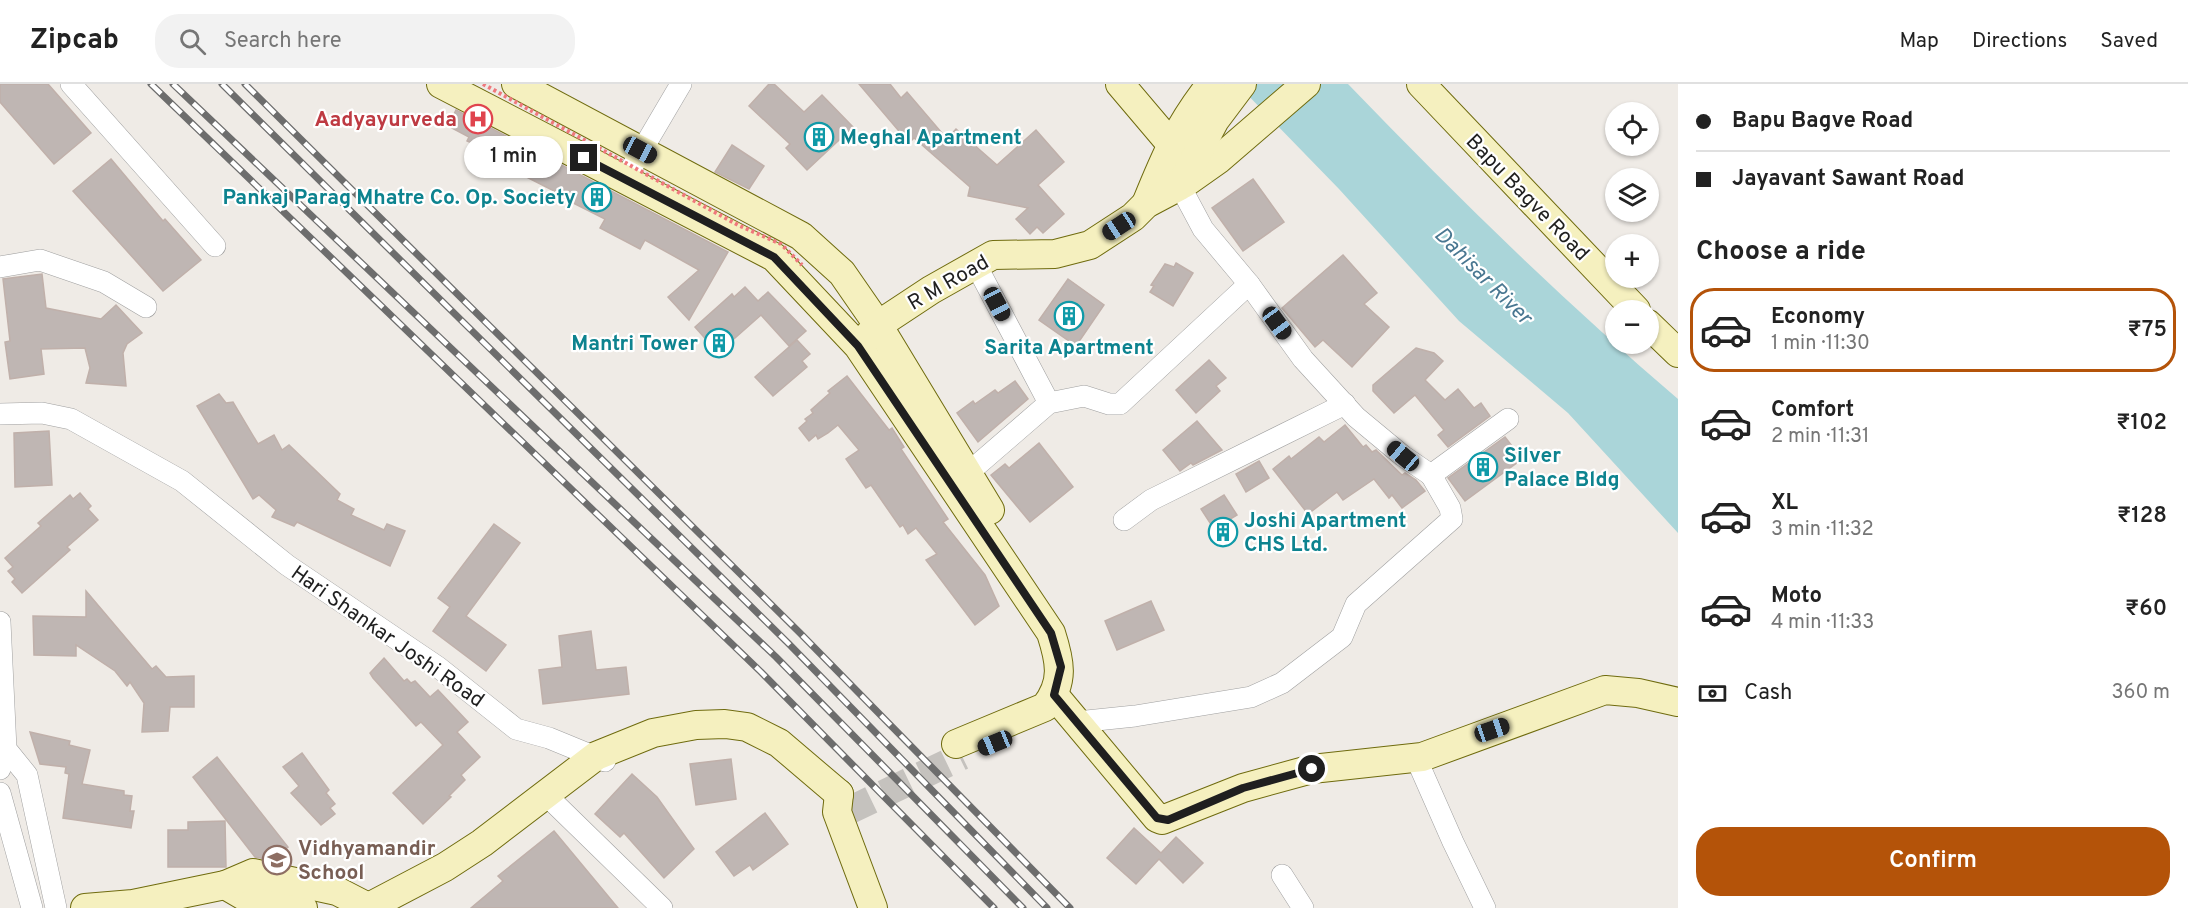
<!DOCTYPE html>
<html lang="en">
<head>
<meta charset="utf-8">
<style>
  body { margin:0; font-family:Overpass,sans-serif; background:#f2f2f2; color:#222; height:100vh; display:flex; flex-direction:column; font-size:22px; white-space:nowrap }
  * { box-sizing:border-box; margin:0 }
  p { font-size:20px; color:#767676 }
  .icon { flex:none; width:33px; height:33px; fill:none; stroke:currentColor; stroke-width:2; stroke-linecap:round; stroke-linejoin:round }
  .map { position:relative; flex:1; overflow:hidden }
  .panel { display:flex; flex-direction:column; background:#fff; width:510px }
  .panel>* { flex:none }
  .guide { display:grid; align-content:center; height:132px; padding:0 18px; background:#fff }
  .buttons { position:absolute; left:1605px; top:18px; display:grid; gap:12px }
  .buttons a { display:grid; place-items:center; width:54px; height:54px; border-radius:50%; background:#fff; box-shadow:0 2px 4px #0004; font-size:30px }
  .end { position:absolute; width:27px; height:27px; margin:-14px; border:8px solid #1f1f1f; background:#fff; box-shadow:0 0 0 3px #fff }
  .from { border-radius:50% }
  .bubble { position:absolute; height:42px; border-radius:21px; background:#fff; box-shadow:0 2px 4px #0004; font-size:20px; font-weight:600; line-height:42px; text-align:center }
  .car { position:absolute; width:18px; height:36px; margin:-18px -9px; border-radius:8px; box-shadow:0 0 4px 2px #0007; background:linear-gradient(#222 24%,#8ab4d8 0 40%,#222 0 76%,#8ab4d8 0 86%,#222 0) }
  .guide b { display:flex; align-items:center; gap:21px; height:57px; font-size:22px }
  .guide b+b { border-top:2px solid #e0e0e0 }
  .guide i { width:15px; height:15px; background:#222 }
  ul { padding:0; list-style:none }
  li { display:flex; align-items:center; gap:18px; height:84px; margin:0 12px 9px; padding:0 6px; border:3px solid transparent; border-radius:24px }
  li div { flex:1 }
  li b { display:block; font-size:22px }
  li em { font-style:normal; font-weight:600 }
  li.on { border-color:#b45309 }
  li>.icon { width:54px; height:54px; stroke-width:1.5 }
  h2 { padding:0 18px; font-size:27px; line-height:72px }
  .pay { display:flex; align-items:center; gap:15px; height:66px; padding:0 18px; font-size:22px }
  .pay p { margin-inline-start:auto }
  .action { display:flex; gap:12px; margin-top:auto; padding:12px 18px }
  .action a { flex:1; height:69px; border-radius:24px; background:#b45309; color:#fff; font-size:24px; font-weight:600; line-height:69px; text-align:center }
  header { display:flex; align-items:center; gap:36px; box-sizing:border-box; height:84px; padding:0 30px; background:#fff; border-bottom:2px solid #e0e0e0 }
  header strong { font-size:28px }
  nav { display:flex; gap:33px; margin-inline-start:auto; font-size:21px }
  .search { width:420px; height:54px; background:#f2f2f2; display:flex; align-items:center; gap:15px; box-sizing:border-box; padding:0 21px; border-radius:24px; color:#767676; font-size:22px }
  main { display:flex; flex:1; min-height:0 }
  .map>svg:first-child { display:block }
  .water { fill:#aad5d9 }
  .building { fill:#bfb6b3; stroke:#c0b0aa; stroke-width:1.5 }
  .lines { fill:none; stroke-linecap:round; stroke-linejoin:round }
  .secondary-tunnel { stroke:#c5c2be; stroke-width:28; stroke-dasharray:28 14; stroke-linecap:butt }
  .street-casing { stroke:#a0a0a0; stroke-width:22 }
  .secondary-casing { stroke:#6f6b0e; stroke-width:30 }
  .street { stroke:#fff; stroke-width:21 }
  .secondary { stroke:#f5f0bf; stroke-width:28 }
  .rail-casing { stroke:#6d6d6d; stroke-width:7 }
  .rail { stroke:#fff; stroke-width:4.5; stroke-dasharray:14; stroke-linecap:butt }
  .path-bridge { stroke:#ef787c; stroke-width:4; stroke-dasharray:3 3; stroke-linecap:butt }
  .route { stroke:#1f1f1f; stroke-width:8 }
  .labels { text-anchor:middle; stroke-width:4.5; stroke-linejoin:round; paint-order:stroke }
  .health-label { font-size:21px; font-weight:bold; fill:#be3a42; stroke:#fff; text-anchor:end }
  .culture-label { font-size:21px; font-weight:bold; fill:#0d838f; stroke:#fff; text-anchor:start }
  .street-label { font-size:21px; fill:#1f1f1f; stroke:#fff }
  .education-label { font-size:21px; font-weight:bold; fill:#785e54; stroke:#fff; text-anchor:start }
  .water-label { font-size:22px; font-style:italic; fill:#497791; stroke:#fff }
</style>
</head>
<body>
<header>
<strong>Zipcab</strong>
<div class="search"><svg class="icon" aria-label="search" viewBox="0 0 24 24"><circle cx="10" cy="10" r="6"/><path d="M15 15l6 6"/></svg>Search here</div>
<nav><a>Map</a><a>Directions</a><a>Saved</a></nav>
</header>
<main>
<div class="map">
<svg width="1678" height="824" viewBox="0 0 1678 824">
  <rect width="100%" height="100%" fill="#efebe6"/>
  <path class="water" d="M1237,0H1348C1454,110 1562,216 1678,315V449L1568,329L1459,237L1339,105Z"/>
  <g class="building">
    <polygon points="0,0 48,0 91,49 54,80 0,18"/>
    <polygon points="769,0 774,0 804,28 822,11 853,43 807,86 786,64 790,60 749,22"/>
    <polygon points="859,0 890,0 901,14 907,8 947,55 956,45 997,81 1036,46 1064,78 1038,101 1064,130 1043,149 1037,143 1030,150 1016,135 1028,124 968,112 970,103 914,54 909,59"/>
    <polygon points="456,26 728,168 689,236 668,213 699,186 645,156 640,165 600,144 605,135 565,115 566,113 481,70 484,65 467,57 469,53 448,42"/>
    <polygon points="732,61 764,82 749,105 715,88"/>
    <polygon points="111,75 163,137 165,135 201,176 163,207 73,107"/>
    <polygon points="1253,95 1284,138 1243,167 1212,124"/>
    <polygon points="1343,171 1377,209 1364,220 1389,243 1352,283 1323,256 1315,263 1282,224"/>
    <polygon points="1176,179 1193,189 1173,222 1150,208 1154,202 1151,201 1165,180 1174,183"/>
    <polygon points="42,190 46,224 101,235 116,221 142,249 127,260 123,269 126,302 86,299 90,284 85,264 41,265 44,290 10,295 5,258 10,257 3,195"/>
    <polygon points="1068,195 1104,221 1076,262 1039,236"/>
    <polygon points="745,203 758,217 768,208 806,247 789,262 761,231 718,269 695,243 732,210 734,213"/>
    <polygon points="797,256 810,270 802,277 807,283 773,312 755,293"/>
    <polygon points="1416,264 1434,269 1443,277 1425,296 1445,316 1458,305 1474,324 1481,319 1490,332 1448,363 1438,351 1444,346 1415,311 1394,329 1373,307 1373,301"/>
    <polygon points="1209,276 1226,294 1216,302 1220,307 1196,329 1176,306"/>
    <polygon points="847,292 889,346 892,344 904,363 901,365 948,435 943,438 985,491 999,522 975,541 926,476 937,470 916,444 908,450 903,441 900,443 871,401 866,404 846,375 859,366 838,341 828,349 818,355 816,351 809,357 799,344 807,337 805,335 813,329 811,326 830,309 828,307"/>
    <polygon points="1015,297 1028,315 978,358 957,329 973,317 975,320 995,306 998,309"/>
    <polygon points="219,310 226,319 233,318 258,360 274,351 282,366 289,361 340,410 337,416 354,425 351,431 384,446 387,440 405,447 390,482 297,438 294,442 272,433 276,426 259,411 253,415 197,322"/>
    <polygon points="1197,337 1222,366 1193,381 1191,379 1180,387 1163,366"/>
    <polygon points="1345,341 1363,363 1366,361 1372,368 1376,366 1402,391 1405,389 1416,396 1425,407 1402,424 1392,411 1389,414 1374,395 1343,416 1337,408 1308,430 1273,385 1289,372 1291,375 1319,353 1324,358"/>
    <polygon points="49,347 52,401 15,403 14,349"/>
    <polygon points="1505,353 1522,375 1465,417 1448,394"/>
    <polygon points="1039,359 1073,403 1030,438 991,391 1005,380 1009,384"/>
    <polygon points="1259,377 1269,394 1246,408 1236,390"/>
    <polygon points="80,409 91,422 88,425 98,436 67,463 70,466 22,509 12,498 15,495 8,487 13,483 5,474 41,442 38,439 70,411 73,415"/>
    <polygon points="1224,411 1237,431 1214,445 1201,425"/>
    <polygon points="494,440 520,459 466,532 506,561 486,587 433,547 450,523 438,514"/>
    <polygon points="86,507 152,585 156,582 166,593 194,592 194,623 170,623 168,647 142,648 144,619 130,598 127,602 115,587 76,561 76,572 34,571 33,532 86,533"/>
    <polygon points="1151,517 1164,546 1117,566 1105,537"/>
    <polygon points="591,547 596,586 626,583 629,610 543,620 539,586 562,583 559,552"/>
    <polygon points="384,574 404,597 407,595 411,599 415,597 430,613 438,606 468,638 457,648 480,673 461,691 465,696 449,712 451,713 423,740 393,709 443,661 421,638 416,642 373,594 370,589"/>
    <polygon points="30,648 70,657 69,661 90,666 82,700 124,707 124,711 132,712 130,727 134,727 131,744 63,734 69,690 65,689 66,683 40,680"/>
    <polygon points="302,669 329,706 326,709 335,720 330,724 335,730 321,741 291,709 299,702 283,683"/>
    <polygon points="217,673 288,763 271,776 255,773 193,693"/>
    <polygon points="731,675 736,715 696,721 690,680"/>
    <polygon points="632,690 657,713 694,765 664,794 624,749 620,753 595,730"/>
    <polygon points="765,729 788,760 753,786 750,781 734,792 716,768"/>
    <polygon points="225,737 226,783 168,783 168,746 188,746 188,738"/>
    <polygon points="1134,744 1161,769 1176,753 1203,779 1183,799 1159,775 1136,800 1107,774"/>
    <polygon points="554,747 618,824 471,824 503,797 498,792"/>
  </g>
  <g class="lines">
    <polyline class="secondary-tunnel" points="846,728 962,672"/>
    <g class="street-casing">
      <g id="street">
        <polyline points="71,0 215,162"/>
        <polyline points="625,95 681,0"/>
        <polyline points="1180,102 1203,145 1249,200 1303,275 1356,333 1403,372 1431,391"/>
        <polyline points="976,181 1049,319"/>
        <polyline points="0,183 40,176 104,198 146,223"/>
        <polyline points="0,330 42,329 71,335 182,397 287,481 438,583 516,645 549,654 605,677"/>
        <polyline points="968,389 1049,319 1084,312 1109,320 1120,320 1249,200"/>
        <polyline points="1124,436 1151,416 1345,320"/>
        <polyline points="0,538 6,665 27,691 56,824"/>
        <polyline points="1077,638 1135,632 1251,613 1282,599 1342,553 1356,520 1452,435 1450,424 1431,391 1508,335"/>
        <polyline points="1416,674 1453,758 1485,824"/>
        <polyline points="0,685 6,665"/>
        <polyline points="0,709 32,824"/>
        <polyline points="545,710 662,824"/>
        <polyline points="1282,791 1303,824"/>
      </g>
    </g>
    <g class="secondary-casing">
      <g id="secondary">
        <path d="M441,0L774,173L858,262L1051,549C1060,577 1065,598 1045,623L956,660"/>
        <polyline points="516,0 801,152 842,189 878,241 990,426"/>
        <polyline points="1120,0 1170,59"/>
        <polyline points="1421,0 1636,226"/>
        <polyline points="1185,99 1219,75 1306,0"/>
        <path d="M1146,120C1165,73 1179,40 1211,0"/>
        <polyline points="1648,240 1678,269"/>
        <polyline points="866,254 878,241 931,206 993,171 1055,170 1090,161 1133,133 1146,120 1180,102 1215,36 1242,0"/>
        <polyline points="1054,611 1157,734 1162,736 1243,704 1312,685 1422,673 1605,606 1638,609 1678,618"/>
        <polyline points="839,710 837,728 873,824"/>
        <polyline points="225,801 244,812 303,824"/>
        <polyline points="85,824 133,820 225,801 253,789 337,807 370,824"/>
        <polyline points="367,824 445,783 482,759 596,672 653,649 696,641 725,640 747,643 779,659 839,710"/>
      </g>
    </g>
    <use href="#street" class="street"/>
    <use href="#secondary" class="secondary"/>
    <g class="rail-casing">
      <g id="rail">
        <polyline points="151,0 761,588 994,824"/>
        <polyline points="173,0 776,573 1023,824"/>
        <polyline points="222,0 789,560 1047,824"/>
        <polyline points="245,0 800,549 1070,824"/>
      </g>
    </g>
    <use href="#rail" class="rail"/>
    <polyline class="path-bridge" points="483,0 738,141 781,160 802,181"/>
  </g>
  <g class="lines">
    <polyline class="route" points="584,74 774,173 858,262 1051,549 1061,583 1054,611 1157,734 1168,736 1243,704 1312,685"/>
  </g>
  <defs>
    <g id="hospital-ring" transform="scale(1.5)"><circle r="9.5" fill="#fff" stroke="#e0444e" stroke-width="1.5"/><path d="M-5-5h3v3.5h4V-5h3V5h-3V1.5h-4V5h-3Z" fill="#e0444e"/></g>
    <g id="building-ring" transform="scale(1.5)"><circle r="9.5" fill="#fff" stroke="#0f9aa8" stroke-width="1.5"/><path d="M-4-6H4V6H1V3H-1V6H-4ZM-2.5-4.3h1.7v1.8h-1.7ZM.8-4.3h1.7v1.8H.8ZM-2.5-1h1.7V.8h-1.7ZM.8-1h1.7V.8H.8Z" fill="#0f9aa8"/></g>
    <g id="school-ring" transform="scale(1.5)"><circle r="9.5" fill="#fff" stroke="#8d6e63" stroke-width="1.5"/><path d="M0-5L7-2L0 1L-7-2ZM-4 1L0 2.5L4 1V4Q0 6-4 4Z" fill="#8d6e63"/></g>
  </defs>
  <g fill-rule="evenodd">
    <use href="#hospital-ring" x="478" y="35"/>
    <use href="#building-ring" x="819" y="53"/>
    <use href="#building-ring" x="597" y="113"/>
    <use href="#building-ring" x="1069" y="232"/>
    <use href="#building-ring" x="719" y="259"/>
    <use href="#building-ring" x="1483" y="383"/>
    <use href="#building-ring" x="1223" y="448"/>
    <use href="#school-ring" x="277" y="776"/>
  </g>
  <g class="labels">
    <g class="health-label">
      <text x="457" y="42">Aadyayurveda</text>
    </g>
    <g class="culture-label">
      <text x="840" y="60">Meghal Apartment</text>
      <text x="576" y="120" text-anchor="end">Pankaj Parag Mhatre Co. Op. Society</text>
      <text x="698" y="266" text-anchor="end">Mantri Tower</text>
      <text x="1069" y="270" text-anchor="middle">Sarita Apartment</text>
      <text x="1504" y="378">Silver<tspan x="1504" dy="24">Palace Bldg</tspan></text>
      <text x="1244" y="443">Joshi Apartment<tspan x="1244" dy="24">CHS Ltd.</tspan></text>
    </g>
    <g class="street-label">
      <text transform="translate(1528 113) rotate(46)" y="7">Bapu Bagve Road</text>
      <text transform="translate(948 198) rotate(-30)" y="7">R M Road</text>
      <text transform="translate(388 552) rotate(35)" y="7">Hari Shankar Joshi Road</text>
    </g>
    <g class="education-label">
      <text x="298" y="771">Vidhyamandir<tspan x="298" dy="24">School</tspan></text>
    </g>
    <g class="water-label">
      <text transform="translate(1484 191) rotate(45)" y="8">Dahisar River</text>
    </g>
  </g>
</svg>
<div class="buttons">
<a><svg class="icon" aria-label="locate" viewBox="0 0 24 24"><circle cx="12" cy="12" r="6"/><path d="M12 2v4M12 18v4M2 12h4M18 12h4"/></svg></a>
<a><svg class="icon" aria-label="layers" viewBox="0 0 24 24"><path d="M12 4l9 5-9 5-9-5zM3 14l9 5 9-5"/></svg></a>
<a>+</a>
<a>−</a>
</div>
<i class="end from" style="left:1312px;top:685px"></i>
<i class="end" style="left:584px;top:74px"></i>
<div class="bubble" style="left:464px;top:52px;width:99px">1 min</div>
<i class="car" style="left:640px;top:66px;rotate:118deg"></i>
<i class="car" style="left:1119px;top:142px;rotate:237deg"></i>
<i class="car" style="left:997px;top:220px;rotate:152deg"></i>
<i class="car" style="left:1277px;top:239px;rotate:144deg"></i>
<i class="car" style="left:1403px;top:372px;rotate:310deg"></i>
<i class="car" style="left:1492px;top:646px;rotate:71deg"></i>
<i class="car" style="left:995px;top:659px;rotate:248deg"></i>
</div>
<section class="panel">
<div class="guide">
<b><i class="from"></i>Bapu Bagve Road</b>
<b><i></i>Jayavant Sawant Road</b>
</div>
<h2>Choose a ride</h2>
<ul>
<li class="on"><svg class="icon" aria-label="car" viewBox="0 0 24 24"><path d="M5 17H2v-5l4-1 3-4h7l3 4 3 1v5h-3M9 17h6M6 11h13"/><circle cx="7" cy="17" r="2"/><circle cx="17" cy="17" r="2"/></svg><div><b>Economy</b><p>1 min · 11:30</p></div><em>₹75</em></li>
<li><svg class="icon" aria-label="car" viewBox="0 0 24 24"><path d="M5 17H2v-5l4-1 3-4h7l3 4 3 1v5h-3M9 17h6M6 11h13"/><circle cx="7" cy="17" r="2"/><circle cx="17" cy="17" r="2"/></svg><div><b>Comfort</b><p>2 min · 11:31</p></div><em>₹102</em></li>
<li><svg class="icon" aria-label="car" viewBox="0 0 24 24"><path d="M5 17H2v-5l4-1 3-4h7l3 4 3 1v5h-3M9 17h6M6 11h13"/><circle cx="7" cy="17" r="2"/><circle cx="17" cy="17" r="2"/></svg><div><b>XL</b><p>3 min · 11:32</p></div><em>₹128</em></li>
<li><svg class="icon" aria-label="car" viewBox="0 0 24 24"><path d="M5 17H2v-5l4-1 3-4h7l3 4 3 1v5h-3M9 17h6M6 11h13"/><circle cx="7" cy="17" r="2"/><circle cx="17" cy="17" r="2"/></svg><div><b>Moto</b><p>4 min · 11:33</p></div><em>₹60</em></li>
</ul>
<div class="pay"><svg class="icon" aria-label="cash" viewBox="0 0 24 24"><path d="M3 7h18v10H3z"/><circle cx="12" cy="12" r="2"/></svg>Cash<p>360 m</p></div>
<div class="action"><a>Confirm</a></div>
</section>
</main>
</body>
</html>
